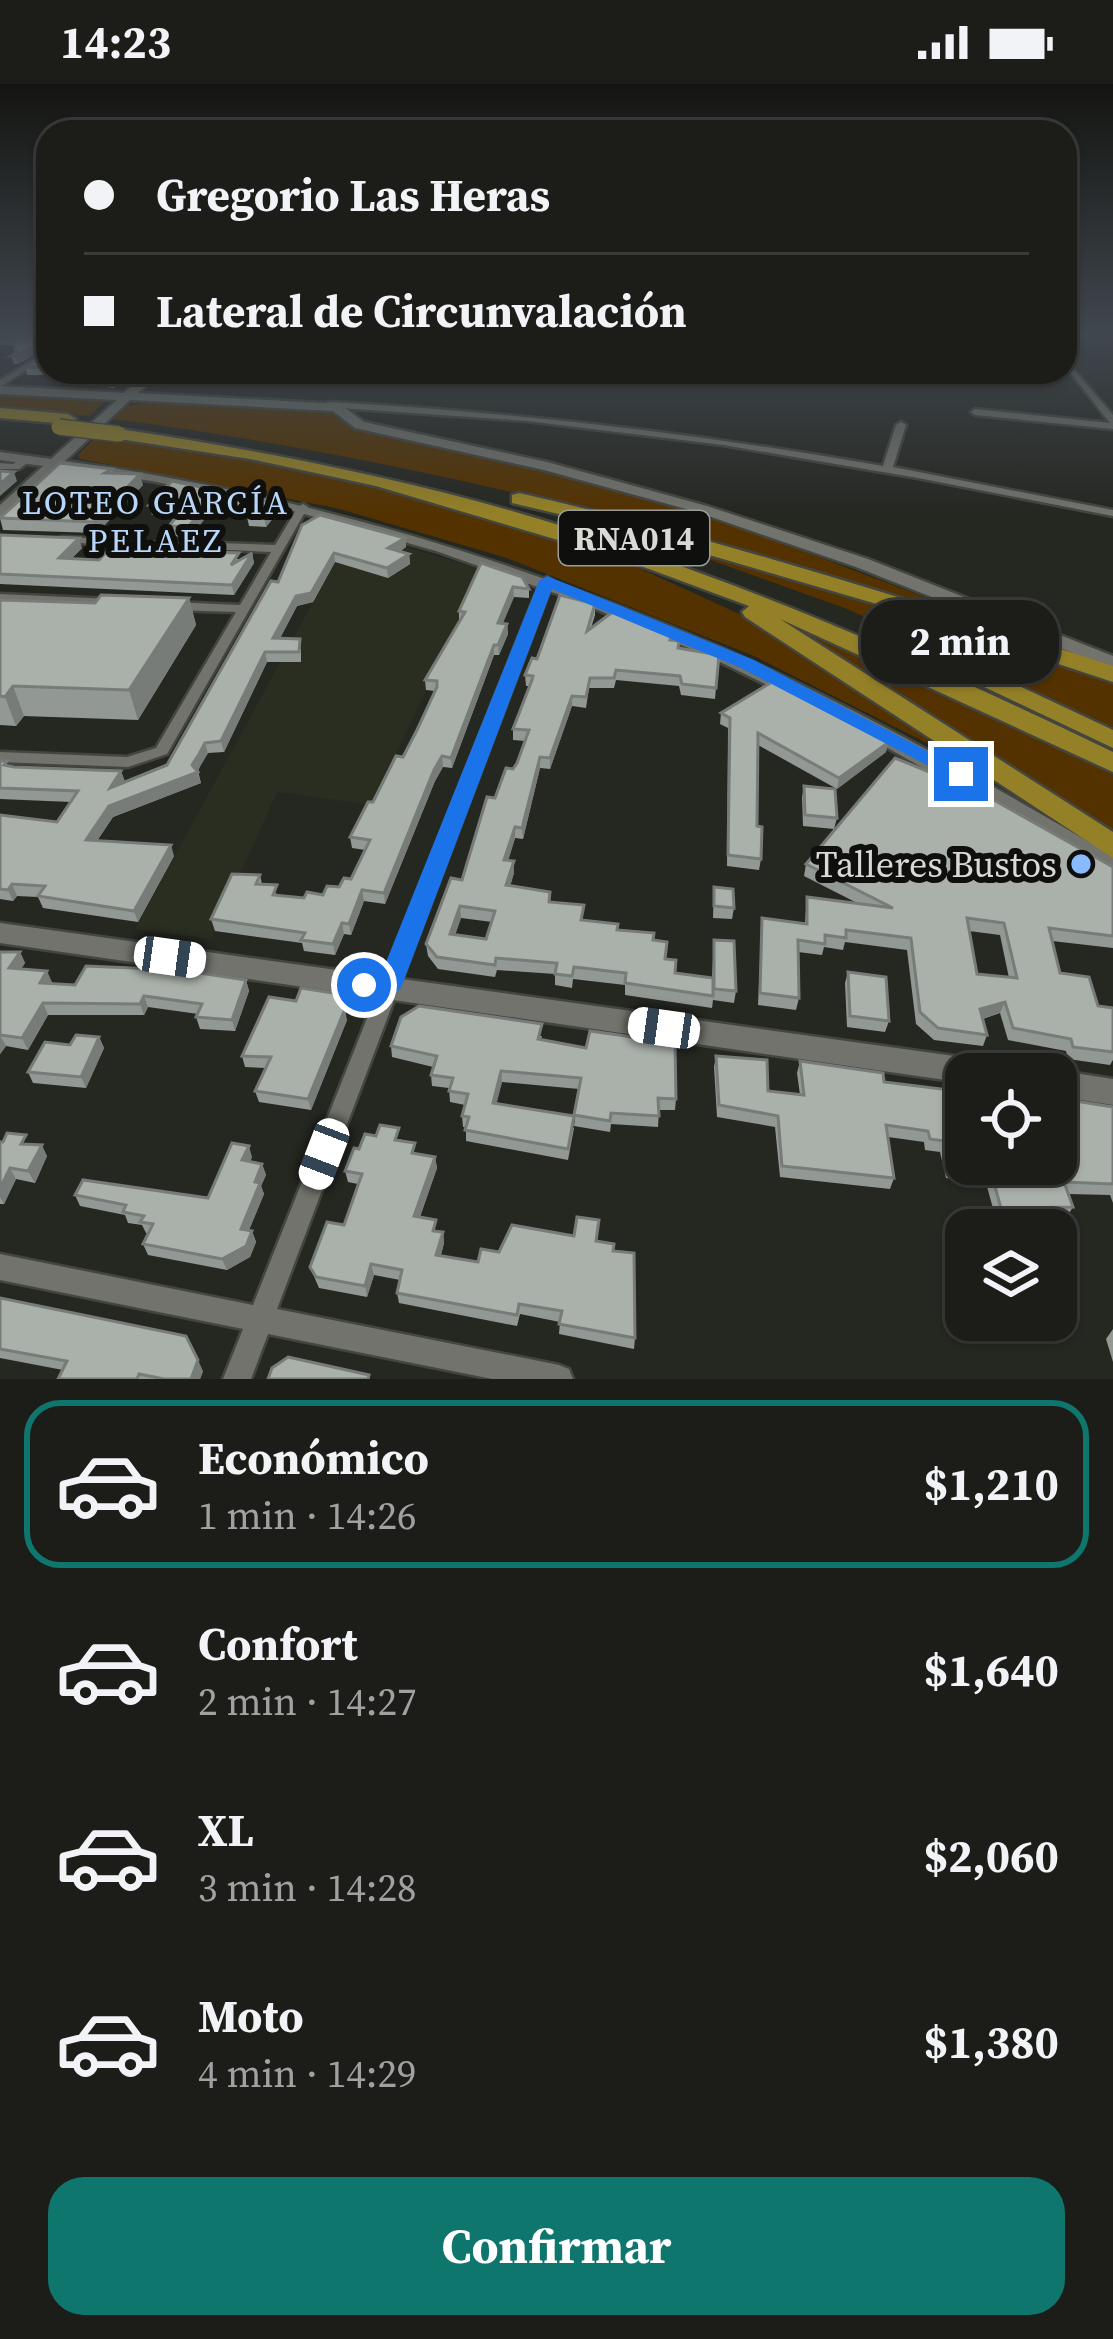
<!DOCTYPE html>
<html lang="es">
<head>
<meta charset="utf-8">
<style>
  body { margin:0; font-family:"Source Serif 4",serif; background:#292a26; color:#f1f3f6; height:100vh; display:flex; flex-direction:column; font-size:45px; white-space:nowrap }
  * { box-sizing:border-box; margin:0 }
  p { font-size:39px; color:#a0a2a2 }
  .icon { flex:none; width:66px; height:66px; fill:none; stroke:currentColor; stroke-width:2; stroke-linecap:round; stroke-linejoin:round }
  .map { position:relative; height:1295px; overflow:hidden }
  .drawer { display:flex; flex-direction:column; background:#1c1d19; flex:1 }
  .drawer>* { flex:none }
  .banner { position:absolute; left:36px; top:36px; width:1041px; height:264px; border-radius:36px; box-shadow:0 3px 9px #0004,0 0 0 3px #3a3b38; display:grid; align-content:center; height:264px; padding:0 48px; background:#1c1d19 }
  .tools { position:absolute; left:945px; top:969px; display:grid; gap:24px }
  .tools a { display:grid; place-items:center; width:132px; height:132px; border-radius:24px; background:#1c1d19; box-shadow:0 3px 9px #0004,0 0 0 3px #3a3b38; font-size:60px }
  .end { position:absolute; width:54px; height:54px; margin:-27px; border:15px solid #1a73e8; background:#fff; box-shadow:0 0 0 6px #fff }
  .from { border-radius:50% }
  .bubble { position:absolute; height:84px; border-radius:36px; background:#1c1d19; box-shadow:0 3px 9px #0004,0 0 0 3px #3a3b38; font-size:39px; font-weight:700; line-height:84px; text-align:center }
  .car { position:absolute; width:36px; height:72px; margin:-36px -18px; border-radius:15px; box-shadow:0 0 9px 3px #0007; background:linear-gradient(#fff 24%,#345 0 40%,#fff 0 76%,#345 0 86%,#fff 0) }
  .banner b { display:flex; align-items:center; gap:42px; height:114px; font-size:45px }
  .banner b+b { border-top:3px solid #3a3b38 }
  .banner i { width:30px; height:30px; background:#f1f3f6 }
  ul { padding:21px 0 0; list-style:none }
  li { display:flex; align-items:center; gap:36px; height:168px; margin:0 24px 18px; padding:0 24px; border:6px solid transparent; border-radius:36px }
  li div { flex:1 }
  li b { display:block; font-size:45px }
  li em { font-style:normal; font-weight:700 }
  li.on { border-color:#0f766e }
  li>.icon { width:108px; height:108px; stroke-width:1.5 }
  .button { display:flex; gap:24px; margin-top:auto; padding:24px 48px }
  .button a { flex:1; height:138px; border-radius:36px; background:#0f766e; color:#fff; font-size:48px; font-weight:700; line-height:138px; text-align:center }
  .status { display:flex; justify-content:space-between; align-items:center; height:84px; padding:0 60px; background:#1c1d19; direction:ltr }
  .status svg { height:33px; fill:currentColor }
  .map>svg:first-child { display:block }
  .built { fill:#292e21 }
  .green { fill:#543200 }
  .lines { fill:none; stroke-linecap:round; stroke-linejoin:round }
  .street-casing { stroke:#43453f; stroke-width:5 }
  .secondary-casing { stroke:#43453f; stroke-width:5 }
  .highway-casing { stroke:#43453f; stroke-width:5 }
  .street { fill:#71736c; fill-rule:evenodd }
  .secondary { fill:#71736c; fill-rule:evenodd }
  .highway { fill:#948027; fill-rule:evenodd }
  .highway-bridge-casing { stroke:#43453f; stroke-width:18; stroke-linecap:butt }
  .highway-bridge { stroke:#948027; stroke-width:15 }
  .wall { fill:#929893; fill-rule:evenodd }
  .shaded-wall { fill:#777c78 }
  .building { fill:#aab1ab; stroke:#777c78; stroke-width:3; fill-rule:evenodd }
  .route { fill:#1a73e8 }
  .poi-dot { fill:#88bafc; stroke:#0f100d; stroke-width:4.5 }
  .labels { text-anchor:middle; stroke-width:12; stroke-linejoin:round; paint-order:stroke }
  .far-neighbourhood-label { font-size:33px; letter-spacing:3px; fill:#b9d6fb; stroke:#0f100d }
  .shield { fill:#0f100d; stroke:#9c9d9a; stroke-width:3 }
  .shield-label { font-size:33px; font-weight:bold; fill:#d9dad6 }
  .poi-label { font-size:36px; fill:#d9dad6; stroke:#0f100d; text-anchor:end }
</style>
</head>
<body>
<div class="status"><b>14:23</b><svg viewBox="0 0 49 12"><path d="M0 12V9h3v3zM5 12V6h3v6zM10 12V3h3v9zM15 12V0h3v12zM26 1h20v11H26zM47 4h2v5h-2z"/></svg></div>
<div class="map">
<svg width="1113" height="1295" viewBox="0 0 1113 1295">
  <rect width="100%" height="100%" fill="#252721"/>
  <polygon class="built" points="312,435 483,486 372,721 277,708 211,855 135,845 334,479 288,478"/>
  <g class="green">
    <polygon points="0,309 101,315 104,318 90,332 0,325"/>
    <path d="M149,318L332,325L352,341L552,388L738,442L1082,573C767,467 443,378 113,335L127,322Z"/>
    <polygon points="95,354 209,368 392,405 602,467 761,540 1000,696 754,572 507,474 336,424 80,375 78,371"/>
    <polygon points="608,439 1113,594 1113,645 847,525"/>
    <polygon points="764,528 1017,641 1113,691 1113,758"/>
  </g>
  <g class="lines">
    <g class="street-casing">
      <g id="street">
        <polygon points="48,267 48,272 0,303 0,296"/>
        <polygon points="1065,275 1113,331 1113,345 975,331 971,328 975,325 1110,339 1065,282"/>
        <path d="M329,318C515,328 700,350 883,382L896,341L901,338L906,341L893,383L1113,426V432L918,394L723,361L527,337L326,323V319Z"/>
        <polygon points="25,373 33,375 19,385 0,385 0,379 13,380"/>
        <polygon points="303,420 308,423 167,670 128,683 0,678 0,668 127,673 156,664 236,528 171,526 165,522 171,518 240,521 271,468 189,464 183,461 189,458 275,461 298,423"/>
        <polygon points="63,453 135,456 141,459 135,462 59,458 59,454"/>
        <polygon points="547,493 553,497 277,1225 559,1281 569,1285 573,1295 492,1295 268,1250 251,1295 223,1295 243,1245 0,1196 0,1170 253,1221 541,497"/>
        <polygon points="0,510 111,515 117,519 111,523 0,518"/>
      </g>
    </g>
    <g class="secondary-casing">
      <g id="secondary">
        <path d="M147,288H160L138,309L340,320L364,338L547,378L707,422L868,475L1113,572V585L856,483L697,428L544,386L355,344L333,327L130,316L65,377C292,408 509,473 719,563C855,622 985,697 1113,772V792L842,638L710,573L574,516L436,467L297,428L152,397L57,384L0,434V421L43,382L0,376V368L51,375L117,316L0,310V302L124,309Z"/>
        <polygon points="0,839 990,977 1001,981 1005,990 966,990 966,999 0,859"/>
        <polygon points="1056,986 1113,995 1113,1021 1056,1012 1056,990 1045,990"/>
      </g>
    </g>
    <g class="highway-casing">
      <g id="highway">
        <polygon points="0,324 68,330 76,335 68,340 0,334"/>
        <path d="M119,345C252,365 383,390 512,427C720,487 918,574 1113,668V688L780,535L1113,748V774L745,533L742,528L749,522L622,475L376,402L250,375L113,354V346Z"/>
        <path d="M519,409C720,455 917,518 1113,582V598L870,518L610,442L512,419V411Z"/>
        <polygon points="987,587 1113,646 1113,664 978,600 974,595 978,590"/>
      </g>
    </g>
    <use href="#street" class="street"/>
    <use href="#secondary" class="secondary"/>
    <use href="#highway" class="highway"/>
    <g class="highway-bridge-casing">
      <polyline id="highway-bridge" points="59,343 119,350"/>
    </g>
    <use href="#highway-bridge" class="highway-bridge"/>
  </g>
  <g class="wall">
    <polygon points="0,250 48,263 18,280 14,280 11,272 16,269 14,261 0,261"/>
    <polygon points="48,268 48,288 136,288 121,300 113,304 67,298 65,291 27,291 25,283"/>
    <polygon points="112,385 113,389 143,401 97,449 3,446 0,434"/>
    <polygon points="276,419 278,428 266,443 249,442 247,433 207,432 190,453 171,452 169,442 178,432 152,431 149,421"/>
    <polygon points="302,441 405,454 406,463 399,468 409,470 410,480 388,494 335,478 313,518 297,522 280,554 301,565 301,578 267,578 224,668 208,669 201,680 198,687 201,699 113,733 97,757 174,772 138,838 43,824 38,813 17,812 13,817 0,815 0,731 57,738 71,718 0,715 0,677 9,682 121,687 125,698 167,681 278,498"/>
    <polygon points="0,451 82,464 71,475 99,476 214,468 241,476 252,469 254,479 234,511 0,500"/>
    <polygon points="481,479 529,505 529,514 514,513 502,540 507,540 508,550 499,571 494,571 452,684 443,683 435,697 385,820 364,817 351,851 344,850 335,871 304,867 302,859 215,847 211,835 260,791 262,800 280,812 304,814 323,811 339,803 351,795 365,766 352,764 350,753 403,673 435,607 426,606 425,596 459,537 459,527"/>
    <polygon points="189,514 196,541 138,636 24,632 16,642 0,641 0,516 95,519"/>
    <path d="M595,520V531L591,544L670,556L678,564L719,571L715,615L681,611L679,602L616,596L614,604H589L586,624L572,622L550,685L540,684L523,755L515,754L508,776L514,789L510,802L550,808V819L583,836L653,856L675,889L712,894L714,856L736,907L734,919L713,916L712,924L625,911V901L573,895L572,904L555,901V890L497,886L495,893L438,885L428,872L426,860L462,796L495,714L517,679L525,657L513,656V645L529,602H526L525,591L537,575ZM461,834L492,838L486,855L455,851Z"/>
    <polygon points="721,629 886,668 837,705 758,661 757,742 761,775 759,786 727,782 728,644 720,640"/>
    <polygon points="804,702 837,734 834,745 803,742 802,713"/>
    <path d="M806,780L1113,783V864L1052,857L1060,889L1098,922L1113,924V976L1110,981L1068,975L1066,967L1008,956L1000,929L983,935L987,951L983,962L934,956L916,940L907,866L845,858L843,866L824,863L822,871L798,868L799,914L796,926L758,921L762,834L805,839L807,813L859,820L804,792ZM969,847L1000,851L1009,894L977,890Z"/>
    <polygon points="714,803 734,824 732,835 713,834"/>
    <polygon points="0,868 20,868 25,879 21,885 52,898 51,900 75,901 246,896 249,907 235,947 200,945 196,933 198,930 148,923 144,931 48,931 28,966 6,962 0,970"/>
    <polygon points="848,888 889,937 885,948 847,943 845,899"/>
    <polygon points="347,936 311,1026 259,1018 255,1007 266,984 245,983 242,972"/>
    <polygon points="542,952 541,955 676,1015 675,1026 659,1026 658,1043 611,1040 610,1048 574,1042 579,1005 502,998 496,1019 574,1044 568,1076 466,1057 466,1043 463,1043 462,1032 465,1021 450,1018 449,1004 432,1002 431,991 433,983 392,973 391,962"/>
    <polygon points="99,953 104,964 86,1004 33,999 28,988 70,961"/>
    <polygon points="716,972 768,1007 800,1011 797,989 800,977 952,1016 1031,1096 1054,1097 1049,1080 1056,1080 1056,1014 1113,1023 1113,1119 1110,1111 1068,1110 1073,1123 1066,1134 1026,1135 1029,1146 999,1146 986,1099 946,1094 940,1068 925,1066 924,1058 888,1053 894,1094 890,1105 780,1093 775,1043 717,1033 714,983"/>
    <polygon points="401,1055 400,1057 417,1070 435,1073 437,1084 420,1133 437,1148 443,1148 444,1159 441,1171 478,1178 499,1168 597,1157 613,1167 635,1254 634,1265 559,1250 560,1238 520,1230 517,1242 399,1219 397,1209 400,1196 374,1191 367,1213 319,1204 310,1183 344,1141 358,1100 348,1098 345,1087 359,1065"/>
    <polygon points="0,1058 31,1061 47,1072 35,1099 16,1095 4,1120 0,1120"/>
    <polygon points="252,1073 250,1078 262,1080 266,1091 261,1102 264,1110 249,1146 252,1147 256,1158 250,1173 227,1186 148,1171 143,1160 148,1150 146,1149 142,1141 128,1139 125,1131 80,1122 75,1111 208,1114"/>
    <polygon points="0,1214 203,1287 200,1295 58,1295 63,1286 0,1274"/>
    <polygon points="1113,1245 1113,1278 1106,1255"/>
  </g>
  <g class="shaded-wall">
    <polygon points="47,255 48,263 18,280 15,272"/>
    <polygon points="125,288 136,288 121,300 113,304 111,296"/>
    <polygon points="14,388 17,397 0,412 0,400"/>
    <polygon points="140,390 143,401 97,449 94,438"/>
    <polygon points="276,419 278,428 266,443 264,433"/>
    <polygon points="205,423 207,432 190,453 188,443"/>
    <polygon points="79,454 82,464 62,484 59,474"/>
    <polygon points="405,454 406,463 389,474 388,464"/>
    <polygon points="252,469 254,479 234,511 232,501"/>
    <polygon points="334,469 335,478 313,518 297,522 275,564 273,554 296,512"/>
    <polygon points="409,470 410,480 388,494 387,484"/>
    <polygon points="513,503 514,513 499,549 498,539"/>
    <polygon points="189,514 196,541 138,636 129,606"/>
    <polygon points="507,540 508,550 499,571 498,561"/>
    <polygon points="494,561 494,571 452,684 451,674"/>
    <polygon points="265,568 267,578 224,668 221,657"/>
    <polygon points="13,602 24,632 16,642 5,613"/>
    <polygon points="572,612 572,622 550,685 550,674"/>
    <polygon points="889,658 886,668 837,705 839,694"/>
    <polygon points="205,659 208,669 197,688 201,699 113,733 90,767 86,756 109,722 192,681"/>
    <polygon points="442,672 443,683 435,697 385,820 384,809 434,686"/>
    <polygon points="540,673 540,684 523,755 522,744"/>
    <polygon points="121,687 125,698 110,704"/>
    <polygon points="515,743 515,754 505,788 504,776"/>
    <polygon points="171,761 174,772 138,838 134,827"/>
    <polygon points="514,777 514,789 507,813 506,801"/>
    <polygon points="12,800 17,812 13,817 8,806"/>
    <polygon points="362,806 364,817 351,851 349,840"/>
    <polygon points="460,822 461,834 451,862 450,850"/>
    <polygon points="342,839 344,850 335,871 333,860"/>
    <polygon points="20,868 25,879 14,895 9,884"/>
    <polygon points="47,887 52,898 45,911 40,899"/>
    <polygon points="246,896 249,907 235,947 232,936"/>
    <polygon points="144,912 148,923 144,931 140,920"/>
    <polygon points="1005,918 1000,929 975,937 980,925"/>
    <polygon points="43,919 48,931 28,966 22,954"/>
    <polygon points="345,925 347,936 311,1026 308,1015"/>
    <polygon points="0,951 6,962 0,970"/>
    <polygon points="99,953 104,964 86,1004 81,993"/>
    <polygon points="501,987 502,998 494,1030 493,1019"/>
    <polygon points="42,1061 47,1072 35,1099 28,1087"/>
    <polygon points="249,1062 252,1073 246,1088 242,1076"/>
    <polygon points="435,1073 437,1084 416,1143 414,1132"/>
    <polygon points="262,1080 266,1091 261,1102 264,1110 245,1156 241,1145"/>
    <polygon points="10,1084 16,1095 4,1120 0,1113 0,1104"/>
    <polygon points="252,1147 256,1158 250,1173 227,1186 222,1175"/>
    <polygon points="443,1148 444,1159 438,1181 436,1171"/>
    <polygon points="371,1180 374,1191 367,1213 365,1202"/>
    <polygon points="198,1276 203,1287 200,1295 191,1295"/>
  </g>
  <g class="building">
    <polygon points="0,250 48,250 48,266 47,255 15,272 11,272 16,269 13,259 19,254 0,254"/>
    <polygon points="48,268 48,283 25,283"/>
    <polygon points="67,288 125,288 111,296 64,290"/>
    <polygon points="60,379 112,385 105,389 140,390 94,438 0,434"/>
    <polygon points="0,387 14,388 0,400"/>
    <polygon points="172,397 276,419 264,433 247,432 253,424 205,423 188,443 169,442 185,422 149,421"/>
    <polygon points="320,431 405,454 388,464 409,470 387,484 334,469 311,509 296,512 273,554 300,555 299,568 265,568 221,657 205,659 199,670 192,681 198,688 109,722 86,756 171,761 134,827 38,812 45,802 12,800 8,806 0,805 0,731 57,738 78,707 0,704 0,677 7,677 4,681 14,683 121,687 110,704 167,681 271,497 278,498 302,441"/>
    <polygon points="0,451 79,454 59,474 99,476 117,456 195,460 213,463 209,468 239,469 231,481 252,469 232,501 0,490"/>
    <polygon points="481,479 522,493 529,505 513,503 498,539 507,540 498,561 494,561 451,674 442,672 434,686 384,809 362,806 349,840 342,839 333,860 301,856 305,849 211,835 232,790 260,791 256,800 277,801 273,811 304,814 307,808 323,811 327,802 339,803 344,794 351,795 370,756 350,753 368,718 373,718 396,672 403,673 417,646 437,603 437,597 425,596 465,528 459,527"/>
    <polygon points="101,511 189,514 129,606 13,602 5,613 0,612 0,516 95,519"/>
    <path d="M560,511L595,520L587,547L614,527L672,551L670,556L679,557L678,564L719,571L716,604L682,600L680,592L616,586L614,594H590L586,613L572,612L550,674L540,673L522,744L515,743L504,776L514,777L506,801L550,808L549,818L584,821L581,836L618,840L617,846L654,849L653,856L667,858L665,875L676,876L675,889L713,894V912L625,899L626,889L574,883L572,892L555,890L557,879L496,874L495,881L437,873L426,860L451,794L462,796L487,713L495,714L506,684L513,685L517,679L529,646L513,645L532,596L533,592L525,591L532,574L537,575ZM460,822L495,827L486,855L450,850Z"/>
    <polygon points="772,598 889,658 839,694 758,649 757,742 762,743 761,775 728,771 730,634 721,629"/>
    <path d="M895,674L983,710L1113,783V852L1049,844L1060,889L1089,893L1098,922L1113,924V968L1073,963L1071,955L1013,944L1005,918L980,925L987,951L938,944L920,928L911,854L846,846V854L825,851V860L798,856L799,914L760,909L762,834L807,840V813L893,824L806,780ZM967,834L1004,839L1017,894L977,890Z"/>
    <polygon points="804,702 835,705 837,734 805,731"/>
    <polygon points="714,803 733,805 734,824 714,822"/>
    <polygon points="714,856 734,857 736,907 714,905"/>
    <polygon points="0,868 20,868 9,884 47,887 40,899 75,901 86,882 180,886 246,896 232,936 196,933 202,920 144,912 140,920 43,919 22,954 0,951"/>
    <polygon points="848,888 886,893 889,937 850,932"/>
    <polygon points="301,904 333,909 345,925 308,1015 255,1007 271,973 242,972 269,913 296,917"/>
    <polygon points="419,922 542,940 538,955 586,964 590,947 675,959 676,1015 658,1014 659,1032 611,1029 610,1037 574,1031 581,994 501,987 493,1019 574,1032 568,1065 465,1046 469,1033 462,1032 468,1010 449,1007 453,994 431,991 437,972 391,962 401,933"/>
    <polygon points="76,951 99,953 81,993 28,988 45,958 70,961"/>
    <polygon points="716,972 767,976 768,1007 804,1011 800,977 883,989 884,998 950,1006 952,1016 966,1017 966,1080 1027,1080 1031,1096 1064,1098 1073,1123 1023,1124 1029,1146 1007,1146 991,1088 950,1083 945,1057 930,1055 928,1047 886,1041 894,1094 782,1082 778,1032 719,1021"/>
    <polygon points="1056,1014 1113,1023 1113,1100 1064,1098 1056,1074"/>
    <polygon points="380,1041 399,1044 395,1056 415,1059 412,1069 435,1073 414,1132 436,1136 433,1147 443,1148 436,1171 478,1178 481,1165 499,1168 512,1141 574,1152 577,1133 599,1136 596,1157 614,1160 613,1167 634,1169 635,1254 559,1240 562,1227 519,1220 517,1231 397,1209 402,1186 371,1180 365,1202 316,1193 310,1183 327,1138 344,1141 362,1090 345,1087 354,1064 359,1065 365,1050 376,1052"/>
    <polygon points="7,1049 26,1051 21,1060 42,1061 28,1087 10,1084 0,1104 0,1058 3,1058"/>
    <polygon points="232,1059 249,1062 242,1076 262,1080 255,1098 260,1099 241,1145 252,1147 246,1162 222,1175 143,1160 153,1140 140,1138 144,1132 123,1128 126,1121 75,1111 83,1096 208,1114"/>
    <polygon points="0,1214 186,1252 198,1276 191,1295 164,1295 139,1290 137,1295 58,1295 67,1277 0,1265"/>
    <polygon points="288,1273 369,1291 368,1295 268,1295 272,1284"/>
  </g>
  <linearGradient id="sky" x2="0" y2="1"><stop stop-color="#141512"/><stop offset="0.58" stop-color="#40474e"/><stop offset="1" stop-color="#40474e" stop-opacity="0"/></linearGradient>
  <rect width="1113" height="431" fill="url(#sky)"/>
  <polygon class="route" points="547,492 754,576 971,690 961,697 954,695 741,584 552,505 401,904 388,915 355,908 351,901 355,893 380,893 539,497"/>
  <circle class="poi-dot" cx="1081" cy="780" r="12"/>
  <g class="labels">
    <g class="far-neighbourhood-label">
      <text x="156" y="430">LOTEO GARCÍA<tspan x="156" dy="38">PELAEZ</tspan></text>
    </g>
    <rect class="shield" x="559" y="427" width="150" height="54" rx="9"/>
    <g class="shield-label">
      <text x="634" y="466">RNA014</text>
    </g>
    <g class="poi-label">
      <text x="1057" y="793">Talleres Bustos</text>
    </g>
  </g>
</svg>
<div class="tools">
<a><svg class="icon" aria-label="locate" viewBox="0 0 24 24"><circle cx="12" cy="12" r="6"/><path d="M12 2v4M12 18v4M2 12h4M18 12h4"/></svg></a>
<a><svg class="icon" aria-label="layers" viewBox="0 0 24 24"><path d="M12 4l9 5-9 5-9-5zM3 14l9 5 9-5"/></svg></a>
</div>
<i class="end from" style="left:364px;top:901px"></i>
<i class="end" style="left:961px;top:690px"></i>
<div class="bubble" style="left:861px;top:516px;width:198px">2 min</div>
<i class="car" style="left:170px;top:873px;rotate:98deg"></i>
<i class="car" style="left:664px;top:944px;rotate:278deg"></i>
<i class="car" style="left:324px;top:1070px;rotate:201deg"></i>
<div class="banner">
<b><i class="from"></i>Gregorio Las Heras</b>
<b><i></i>Lateral de Circunvalación</b>
</div>
</div>
<section class="drawer">
<ul>
<li class="on"><svg class="icon" aria-label="car" viewBox="0 0 24 24"><path d="M5 17H2v-5l4-1 3-4h7l3 4 3 1v5h-3M9 17h6M6 11h13"/><circle cx="7" cy="17" r="2"/><circle cx="17" cy="17" r="2"/></svg><div><b>Económico</b><p>1 min · 14:26</p></div><em>$1,210</em></li>
<li><svg class="icon" aria-label="car" viewBox="0 0 24 24"><path d="M5 17H2v-5l4-1 3-4h7l3 4 3 1v5h-3M9 17h6M6 11h13"/><circle cx="7" cy="17" r="2"/><circle cx="17" cy="17" r="2"/></svg><div><b>Confort</b><p>2 min · 14:27</p></div><em>$1,640</em></li>
<li><svg class="icon" aria-label="car" viewBox="0 0 24 24"><path d="M5 17H2v-5l4-1 3-4h7l3 4 3 1v5h-3M9 17h6M6 11h13"/><circle cx="7" cy="17" r="2"/><circle cx="17" cy="17" r="2"/></svg><div><b>XL</b><p>3 min · 14:28</p></div><em>$2,060</em></li>
<li><svg class="icon" aria-label="car" viewBox="0 0 24 24"><path d="M5 17H2v-5l4-1 3-4h7l3 4 3 1v5h-3M9 17h6M6 11h13"/><circle cx="7" cy="17" r="2"/><circle cx="17" cy="17" r="2"/></svg><div><b>Moto</b><p>4 min · 14:29</p></div><em>$1,380</em></li>
</ul>
<div class="button"><a>Confirmar</a></div>
</section>
</body>
</html>
